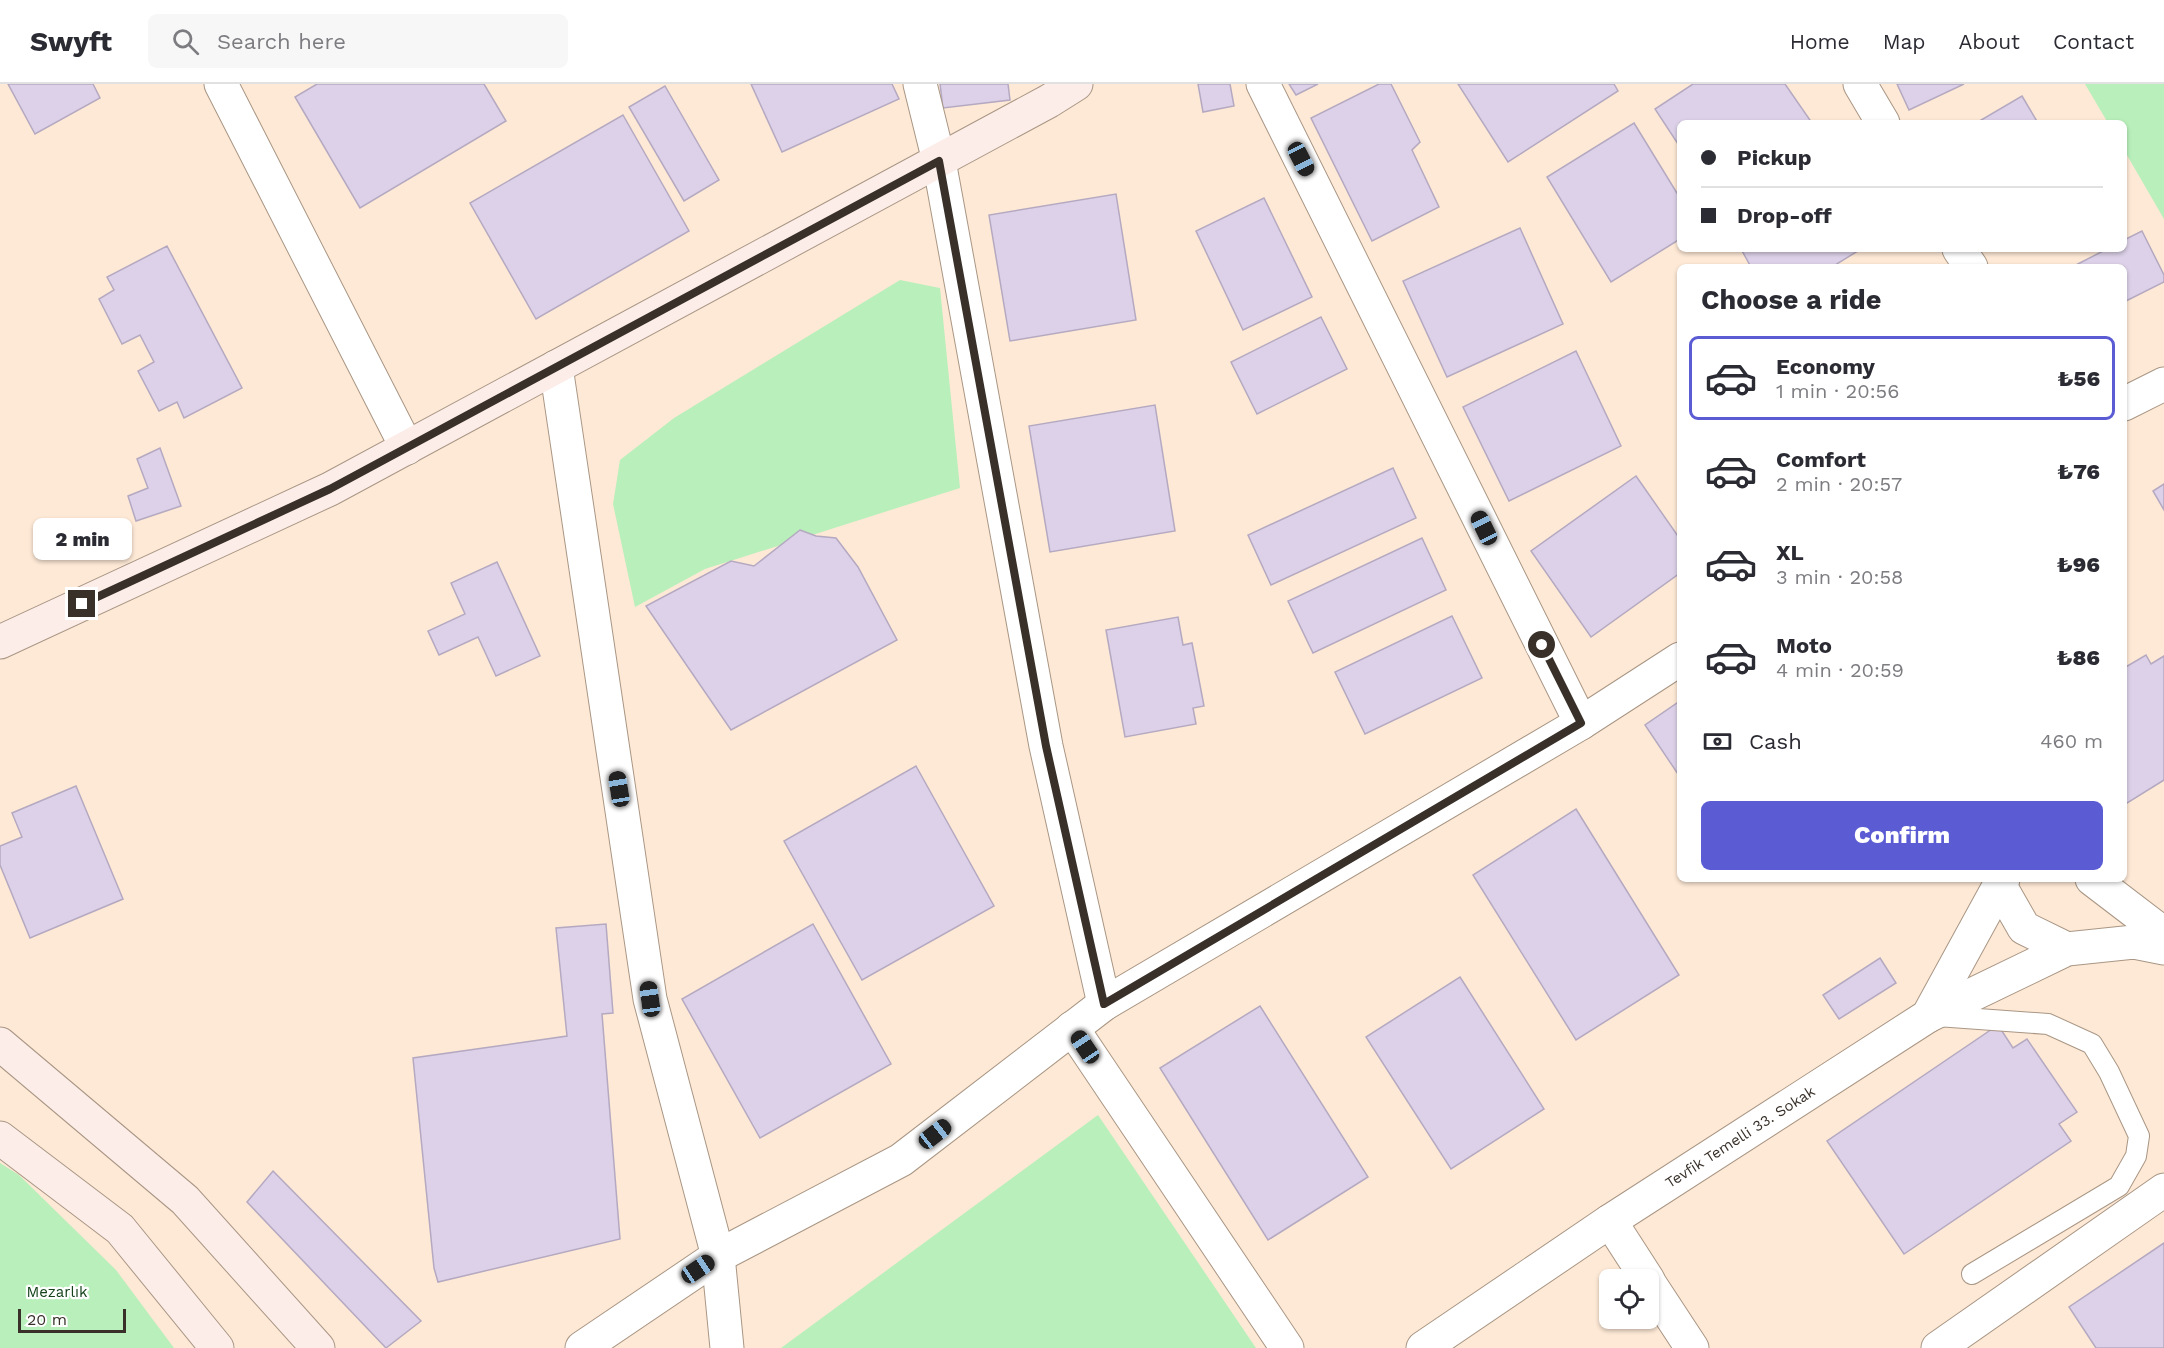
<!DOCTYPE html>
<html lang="en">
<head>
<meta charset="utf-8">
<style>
  body { margin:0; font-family:"Work Sans",sans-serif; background:#f7f7f7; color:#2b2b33; height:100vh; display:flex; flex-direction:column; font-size:22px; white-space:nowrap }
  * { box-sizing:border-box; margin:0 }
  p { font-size:20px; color:#7c7c81 }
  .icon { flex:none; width:33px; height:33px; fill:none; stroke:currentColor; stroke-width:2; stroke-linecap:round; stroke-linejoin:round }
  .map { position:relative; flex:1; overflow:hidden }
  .drawer { position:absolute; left:1677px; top:180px; width:450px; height:618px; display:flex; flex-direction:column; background:#fff; border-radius:9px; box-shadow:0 2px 4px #0004 }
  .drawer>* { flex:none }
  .hud { position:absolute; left:1677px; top:36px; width:450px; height:132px; border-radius:9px; box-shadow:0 2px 4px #0004; display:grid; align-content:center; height:132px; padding:0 24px; background:#fff }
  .tools { position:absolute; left:1599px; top:1185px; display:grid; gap:12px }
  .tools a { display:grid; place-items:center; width:60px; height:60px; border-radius:9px; background:#fff; box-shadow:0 2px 4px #0004; font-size:30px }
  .scale { position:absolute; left:18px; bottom:15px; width:108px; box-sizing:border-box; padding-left:6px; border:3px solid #383029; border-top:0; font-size:16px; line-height:21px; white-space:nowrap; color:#383029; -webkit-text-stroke:4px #fff; paint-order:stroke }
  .end { position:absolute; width:27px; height:27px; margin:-14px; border:8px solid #383029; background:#fff; box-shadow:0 0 0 3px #fff }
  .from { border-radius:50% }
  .bubble { position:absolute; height:42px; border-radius:9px; background:#fff; box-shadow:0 2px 4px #0004; font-size:20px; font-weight:800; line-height:42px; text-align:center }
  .car { position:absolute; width:18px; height:36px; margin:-18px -9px; border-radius:8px; box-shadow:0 0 4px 2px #0007; background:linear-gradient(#222 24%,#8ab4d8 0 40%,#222 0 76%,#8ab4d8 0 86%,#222 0) }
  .hud b { display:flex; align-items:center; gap:21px; height:57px; font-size:22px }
  .hud b+b { border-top:2px solid #e1e1e2 }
  .hud i { width:15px; height:15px; background:#2b2b33 }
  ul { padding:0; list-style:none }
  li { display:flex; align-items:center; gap:18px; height:84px; margin:0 12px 9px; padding:0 12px; border:3px solid transparent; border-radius:9px }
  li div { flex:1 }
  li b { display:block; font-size:22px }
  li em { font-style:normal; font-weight:800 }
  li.active { border-color:#5b5cd4 }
  li>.icon { width:54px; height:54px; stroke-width:1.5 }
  h2 { padding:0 24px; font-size:27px; line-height:72px }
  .pay { display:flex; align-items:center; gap:15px; height:66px; padding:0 24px; font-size:22px }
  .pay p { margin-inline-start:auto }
  .action { display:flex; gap:12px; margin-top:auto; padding:12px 24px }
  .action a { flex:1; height:69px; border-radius:9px; background:#5b5cd4; color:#fff; font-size:24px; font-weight:800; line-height:69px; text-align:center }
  header { display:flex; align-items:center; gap:36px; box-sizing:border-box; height:84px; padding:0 30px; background:#fff; border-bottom:2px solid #e1e1e2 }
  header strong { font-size:28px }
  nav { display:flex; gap:33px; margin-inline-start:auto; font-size:21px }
  .search { width:420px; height:54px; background:#f7f7f7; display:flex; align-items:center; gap:15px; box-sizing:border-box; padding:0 21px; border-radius:9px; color:#7c7c81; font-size:22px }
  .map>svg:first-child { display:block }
  .green { fill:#b9efbb }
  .building { fill:#dcd1e8; stroke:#b4a9c0; stroke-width:1.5 }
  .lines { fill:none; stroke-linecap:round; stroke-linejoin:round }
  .service-casing { stroke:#a99684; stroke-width:22 }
  .minor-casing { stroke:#a99684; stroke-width:35 }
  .secondary-casing { stroke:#a99684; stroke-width:35 }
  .service { stroke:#fff; stroke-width:20 }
  .minor { stroke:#fff; stroke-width:33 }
  .secondary { stroke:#fcede9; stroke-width:33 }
  .route { stroke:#383029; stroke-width:8 }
  .labels { text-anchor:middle; stroke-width:4.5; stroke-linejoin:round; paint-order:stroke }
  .street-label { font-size:15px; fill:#383029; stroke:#fff }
  .park-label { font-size:15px; fill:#14421a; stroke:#fff }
</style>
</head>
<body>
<header>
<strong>Swyft</strong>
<div class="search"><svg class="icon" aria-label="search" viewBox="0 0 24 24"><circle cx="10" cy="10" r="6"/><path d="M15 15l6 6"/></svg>Search here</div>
<nav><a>Home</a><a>Map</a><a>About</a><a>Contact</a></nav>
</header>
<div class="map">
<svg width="2164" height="1264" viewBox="0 0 2164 1264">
  <rect width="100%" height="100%" fill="#fee9d6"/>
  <g class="green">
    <polygon points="2085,0 2164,0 2164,135 2124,66 2124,39 2108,39"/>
    <polygon points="900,196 940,204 960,404 705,485 635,523 613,420 620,376 674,334"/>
    <polygon points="1098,1031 1256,1264 781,1264"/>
    <polygon points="0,1079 19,1091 116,1186 174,1264 0,1264"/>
  </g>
  <g class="building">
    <polygon points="8,0 93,0 100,14 35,50"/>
    <polygon points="317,0 484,0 506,37 360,124 295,13"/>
    <polygon points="751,0 892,0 899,15 782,68"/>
    <polygon points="940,0 1008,0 1010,16 943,24"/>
    <polygon points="1198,0 1230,0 1234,22 1203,28"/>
    <polygon points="1289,0 1318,0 1296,11"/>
    <polygon points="1379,0 1391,0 1420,58 1412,66 1439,123 1372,157 1311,34"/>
    <polygon points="1458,0 1614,0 1618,7 1508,78"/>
    <polygon points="1693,0 1785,0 1812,39 1680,39 1680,63 1655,25"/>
    <polygon points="1897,0 1964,0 1909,26"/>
    <polygon points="665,2 719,96 684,117 629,23"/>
    <polygon points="2022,12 2038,39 1976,39"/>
    <polygon points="623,31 689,147 536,235 470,119"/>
    <polygon points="1634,39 1680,114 1680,155 1611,198 1547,93"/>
    <polygon points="1116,110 1136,236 1010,257 989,131"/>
    <polygon points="1264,114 1312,213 1243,246 1196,147"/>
    <polygon points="1520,144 1563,240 1447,293 1403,197"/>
    <polygon points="2142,147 2164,191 2164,198 2124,218 2124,183 2072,183 2107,165 2124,165 2124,156"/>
    <polygon points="167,162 242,304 184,334 177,318 159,327 138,287 154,278 140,251 122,260 99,215 114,206 107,193"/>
    <polygon points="1741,165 1861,165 1832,183 1751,183"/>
    <polygon points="1321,233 1347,285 1257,330 1231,278"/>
    <polygon points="1576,267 1621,362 1509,417 1463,323"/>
    <polygon points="1155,321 1175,447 1050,468 1029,342"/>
    <polygon points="160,364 181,422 136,437 128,412 148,404 137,375"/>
    <polygon points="1393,384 1416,434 1271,501 1248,451"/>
    <polygon points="1636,392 1680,455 1680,489 1591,553 1531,467"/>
    <polygon points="2164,400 2164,426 2153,407"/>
    <polygon points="800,446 816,452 836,454 858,483 897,556 731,646 646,522 731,477 754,482"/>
    <polygon points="1422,454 1446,506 1313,569 1288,517"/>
    <polygon points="497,478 540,572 496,592 478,553 439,571 428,547 465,530 451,499"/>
    <polygon points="1452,532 1482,594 1365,650 1335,588"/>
    <polygon points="1178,533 1183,561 1192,559 1204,622 1193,624 1196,640 1125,653 1106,546"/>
    <polygon points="2146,571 2151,580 2164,572 2164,696 2124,721 2124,584"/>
    <polygon points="1680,617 1680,693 1645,641"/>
    <polygon points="916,682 994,822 862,896 784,757"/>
    <polygon points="76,702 123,815 30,854 0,781 0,762 22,753 12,729"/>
    <polygon points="1576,725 1679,891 1576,956 1473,791"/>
    <polygon points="606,840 613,929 602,930 620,1155 438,1198 434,1184 413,974 567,952 556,844"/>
    <polygon points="813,840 891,980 760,1054 682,915"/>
    <polygon points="1880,874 1896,899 1839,935 1823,911"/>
    <polygon points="1460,893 1544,1025 1451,1085 1366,953"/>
    <polygon points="1260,922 1368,1093 1268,1156 1160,984"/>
    <polygon points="1998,941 2013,964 2027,955 2077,1028 2059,1040 2071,1057 1904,1170 1827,1057"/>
    <polygon points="273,1087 421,1237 386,1264 247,1118"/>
    <polygon points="2164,1159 2164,1264 2096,1264 2069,1223"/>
  </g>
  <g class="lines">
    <g class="service-casing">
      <polyline id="service" points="1937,932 2048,940 2092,960 2109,988 2139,1052 2136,1072 2119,1102 1972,1190"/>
    </g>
    <g class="minor-casing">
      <g id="minor">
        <polyline points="221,0 407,364"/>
        <polyline points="920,0 939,77 1046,662 1104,920"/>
        <polyline points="1263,0 1581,639"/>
        <polyline points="1860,0 1883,39"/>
        <polyline points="1959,165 1971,183"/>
        <polyline points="556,283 650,915 718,1172 727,1264"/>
        <polyline points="2124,320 2164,300"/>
        <polyline points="2092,795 2164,850"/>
        <polyline points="2000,802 2024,844 2067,865"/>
        <polyline points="1928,932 2067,865 2134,858 2164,864"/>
        <polyline points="1072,944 1287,1264"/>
        <polyline points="1610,1137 1648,1196"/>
        <polyline points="1648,1197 1692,1264"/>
        <polyline points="582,1264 718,1172 901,1076 1104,920 1581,639 1680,575"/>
        <path id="s1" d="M1423,1264L1610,1137L1928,932L2003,795"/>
        <polyline points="1938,1264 2164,1106"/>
      </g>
    </g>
    <g class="secondary-casing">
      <g id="secondary">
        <polyline points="0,558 330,405 1049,17 1076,0"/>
        <polyline points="0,960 185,1116 318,1264"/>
        <polyline points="0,1054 120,1145 217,1264"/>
      </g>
    </g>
    <use href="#service" class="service"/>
    <use href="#minor" class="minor"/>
    <use href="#secondary" class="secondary"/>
  </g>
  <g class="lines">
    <polyline class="route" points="82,520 330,405 939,77 1046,662 1104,920 1581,639 1542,561"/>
  </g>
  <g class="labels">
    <g class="street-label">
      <text dy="5" stroke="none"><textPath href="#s1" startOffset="381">Tevfik Temelli 33. Sokak</textPath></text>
    </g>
    <g class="park-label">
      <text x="57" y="1213">Mezarlık</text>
    </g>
  </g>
</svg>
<div class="tools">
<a><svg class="icon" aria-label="locate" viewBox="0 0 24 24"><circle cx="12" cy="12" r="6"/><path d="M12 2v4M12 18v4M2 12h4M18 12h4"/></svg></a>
</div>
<div class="scale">20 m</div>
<i class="end from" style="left:1542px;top:561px"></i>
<i class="end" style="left:82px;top:520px"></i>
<div class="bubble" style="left:33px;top:434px;width:99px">2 min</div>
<i class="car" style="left:1301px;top:75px;rotate:153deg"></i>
<i class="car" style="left:1484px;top:444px;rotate:334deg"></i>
<i class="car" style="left:619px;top:705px;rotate:351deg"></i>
<i class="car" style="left:650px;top:915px;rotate:352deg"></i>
<i class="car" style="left:1085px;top:963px;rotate:326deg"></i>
<i class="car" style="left:935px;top:1050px;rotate:52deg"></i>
<i class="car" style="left:698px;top:1185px;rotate:56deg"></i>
<div class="hud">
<b><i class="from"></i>Pickup</b>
<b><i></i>Drop-off</b>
</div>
<section class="drawer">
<h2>Choose a ride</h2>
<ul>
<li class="active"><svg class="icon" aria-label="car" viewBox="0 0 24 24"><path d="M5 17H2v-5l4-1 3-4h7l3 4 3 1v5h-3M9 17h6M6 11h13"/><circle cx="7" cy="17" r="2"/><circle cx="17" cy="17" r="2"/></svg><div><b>Economy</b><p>1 min · 20:56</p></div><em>₺56</em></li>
<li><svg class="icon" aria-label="car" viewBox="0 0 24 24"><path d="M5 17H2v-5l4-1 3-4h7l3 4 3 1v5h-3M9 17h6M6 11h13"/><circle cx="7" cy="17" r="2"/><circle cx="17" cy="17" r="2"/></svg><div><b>Comfort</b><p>2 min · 20:57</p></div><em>₺76</em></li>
<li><svg class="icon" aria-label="car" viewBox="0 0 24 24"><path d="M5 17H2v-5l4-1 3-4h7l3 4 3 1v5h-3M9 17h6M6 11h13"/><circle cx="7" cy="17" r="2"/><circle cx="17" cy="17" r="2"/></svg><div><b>XL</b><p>3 min · 20:58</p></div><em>₺96</em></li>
<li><svg class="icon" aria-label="car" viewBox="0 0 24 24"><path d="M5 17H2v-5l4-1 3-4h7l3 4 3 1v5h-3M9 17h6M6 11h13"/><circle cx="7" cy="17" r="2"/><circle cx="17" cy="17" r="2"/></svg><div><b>Moto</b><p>4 min · 20:59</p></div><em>₺86</em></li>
</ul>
<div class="pay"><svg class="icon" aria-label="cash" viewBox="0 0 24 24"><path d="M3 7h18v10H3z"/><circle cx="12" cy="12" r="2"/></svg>Cash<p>460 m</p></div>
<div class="action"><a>Confirm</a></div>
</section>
</div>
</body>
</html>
